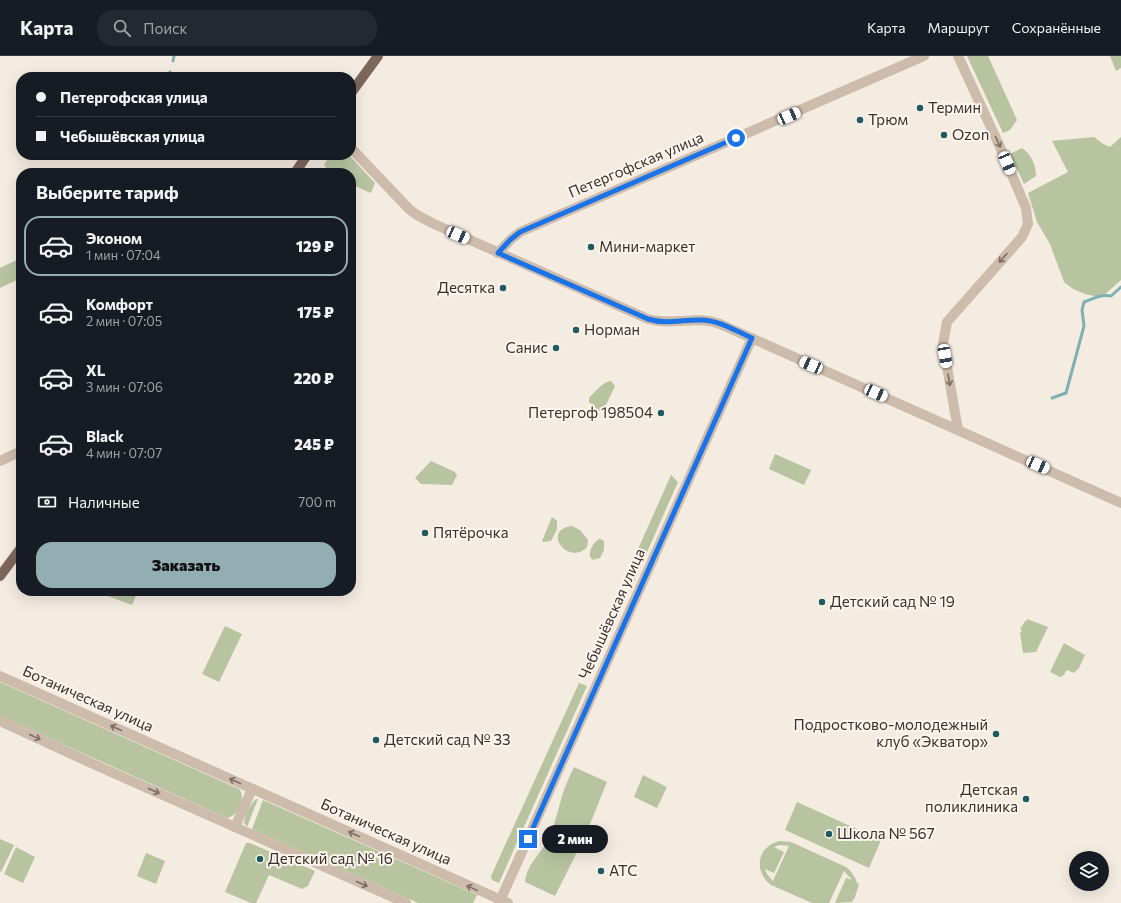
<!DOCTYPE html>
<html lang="ru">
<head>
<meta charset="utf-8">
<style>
  body { margin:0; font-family:Commissioner,sans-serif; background:#242831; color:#f1f3f6; height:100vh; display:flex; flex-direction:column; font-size:15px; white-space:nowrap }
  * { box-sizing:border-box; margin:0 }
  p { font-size:13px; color:#9ea1a6 }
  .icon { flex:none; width:22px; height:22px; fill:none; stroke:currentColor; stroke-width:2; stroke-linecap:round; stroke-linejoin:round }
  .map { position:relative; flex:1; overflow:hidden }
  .sheet { position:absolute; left:16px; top:112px; width:340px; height:428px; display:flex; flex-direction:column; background:#171b24; border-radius:16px; box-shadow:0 4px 16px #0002 }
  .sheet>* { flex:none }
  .hud { position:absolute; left:16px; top:16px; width:340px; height:88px; border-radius:16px; box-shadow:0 4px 16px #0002; display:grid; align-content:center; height:88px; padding:0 20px; background:#171b24 }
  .tools { position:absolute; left:1069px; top:795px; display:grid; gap:8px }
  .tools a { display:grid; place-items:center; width:40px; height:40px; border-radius:50%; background:#171b24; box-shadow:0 4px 16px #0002; font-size:20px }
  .end { position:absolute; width:18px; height:18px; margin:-9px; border:5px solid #1a73e8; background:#fff; box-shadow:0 0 0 2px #fff }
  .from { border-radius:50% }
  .bubble { position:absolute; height:28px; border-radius:14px; background:#171b24; box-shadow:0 4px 16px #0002; font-size:13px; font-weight:800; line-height:28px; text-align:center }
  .car { position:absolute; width:12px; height:24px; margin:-12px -6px; border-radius:5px; box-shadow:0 0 3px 1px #0007; background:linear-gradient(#fff 24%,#345 0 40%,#fff 0 76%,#345 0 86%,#fff 0) }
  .hud b { display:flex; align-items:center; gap:14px; height:38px; font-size:15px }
  .hud b+b { border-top:1px solid #363941 }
  .hud i { width:10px; height:10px; background:#f1f3f6 }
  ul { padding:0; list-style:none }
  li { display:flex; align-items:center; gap:12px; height:60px; margin:0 8px 6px; padding:0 12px; border:2px solid transparent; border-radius:16px }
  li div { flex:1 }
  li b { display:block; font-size:15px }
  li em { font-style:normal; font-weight:800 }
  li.on { border-color:#92aeb2 }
  li>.icon { width:36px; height:36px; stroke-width:1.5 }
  h2 { padding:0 20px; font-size:18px; line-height:48px }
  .pay { display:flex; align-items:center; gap:10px; height:44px; padding:0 20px; font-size:15px }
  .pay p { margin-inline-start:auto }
  .button { display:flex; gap:8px; margin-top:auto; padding:8px 20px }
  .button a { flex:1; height:46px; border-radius:16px; background:#92aeb2; color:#111; font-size:16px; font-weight:800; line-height:46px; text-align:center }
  header { display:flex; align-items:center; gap:24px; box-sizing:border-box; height:56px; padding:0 20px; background:#171b24; border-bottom:1px solid #363941 }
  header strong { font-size:19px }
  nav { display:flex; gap:22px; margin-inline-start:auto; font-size:14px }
  .search { width:280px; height:36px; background:#242831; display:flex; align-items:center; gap:10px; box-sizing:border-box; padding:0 14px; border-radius:16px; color:#9ea1a6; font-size:15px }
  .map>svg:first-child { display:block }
  .green { fill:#b8c4a0; fill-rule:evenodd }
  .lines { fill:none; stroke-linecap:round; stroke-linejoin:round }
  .stream { stroke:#7fb0b2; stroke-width:3 }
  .minor { stroke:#cdbbac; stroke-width:10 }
  .major { stroke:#7d675c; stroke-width:10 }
  .oneway { stroke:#7d6f65 }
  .route { stroke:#1a73e8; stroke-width:5 }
  .poi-dot { fill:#1f5a5e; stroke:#fbf5ee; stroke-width:1.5 }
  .labels { text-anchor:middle; stroke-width:4; stroke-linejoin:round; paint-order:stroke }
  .poi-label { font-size:15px; fill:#3b302b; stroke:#fbf5ee; text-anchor:start }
  .street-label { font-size:15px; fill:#3b302b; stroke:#fbf5ee }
</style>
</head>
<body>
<header>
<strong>Карта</strong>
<div class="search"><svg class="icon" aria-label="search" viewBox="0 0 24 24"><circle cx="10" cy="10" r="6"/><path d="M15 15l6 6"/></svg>Поиск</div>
<nav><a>Карта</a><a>Маршрут</a><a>Сохранённые</a></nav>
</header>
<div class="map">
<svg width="1121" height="847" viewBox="0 0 1121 847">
  <rect width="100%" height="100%" fill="#f4ebe1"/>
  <g class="green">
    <polygon points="967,0 988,0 1017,64 1010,74 1003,77"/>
    <polygon points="1110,0 1121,0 1121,12 1116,15"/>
    <polygon points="1094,81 1103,88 1110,91 1121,81 1121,224 1103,240 1098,241 1085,238 1073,233 1064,226 1050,188 1037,166 1028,137 1068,116 1052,85"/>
    <path d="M1022,92C1031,98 1036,109 1036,120L1024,128L1010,98Z"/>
    <polygon points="330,99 349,99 375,127 371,137 351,128 351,117 330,117 324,109"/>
    <polygon points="21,202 21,222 0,232 0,212"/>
    <path d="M611,325L615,330L603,355H599L589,346V342C595,336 602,326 611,325Z"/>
    <polygon points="775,398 811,414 804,429 769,413"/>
    <polygon points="431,405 455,416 457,419 452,429 421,428 415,422"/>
    <polygon points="671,419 678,426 632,530 627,532 623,530 623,527"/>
    <polygon points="552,461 557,465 557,473 551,485 543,486 542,485"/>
    <path d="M572,470L580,474L588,484L587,491C569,511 540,474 572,470Z"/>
    <path d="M599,483H601L604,485V494L600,502L593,504L590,501C589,494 593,487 599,483Z"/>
    <polygon points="94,535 138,535 132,549"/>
    <polygon points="1027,563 1048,571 1036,596 1023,597 1020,577 1022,574 1020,573 1025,565 1026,565"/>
    <polygon points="225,570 242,578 219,626 202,618"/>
    <polygon points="1064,587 1085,599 1079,612 1074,617 1067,614 1063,620 1060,621 1050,616"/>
    <path d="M0,626L239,733C247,741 237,761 227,762L0,660Z"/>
    <polygon points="579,627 587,630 499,827 492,824 491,820"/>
    <path d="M574,711L607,726L586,778L555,840L525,826C527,808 539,800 547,786C555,770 558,753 563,737C566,728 570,719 574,711Z"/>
    <polygon points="643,719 667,731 657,752 634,741"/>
    <path d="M256,743H258L247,771L244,767C245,759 250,748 256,743Z"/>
    <polygon points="263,744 477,839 473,847 418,847 252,773"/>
    <polygon points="797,746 881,784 869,812 785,774"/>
    <polygon points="0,783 14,789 1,816 0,815"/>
    <path d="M779,785L791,786L846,811C851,815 855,820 857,827L859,828L855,841L852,846L835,847L846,822L852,824L844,815L829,847H812L771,829C753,815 757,791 779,785ZM780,789L789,790L773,825L767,818L765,813L774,817L784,796L774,791Z"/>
    <polygon points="246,787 250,787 315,815 308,830 302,833 269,819 256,847 251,847 225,836"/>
    <polygon points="16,791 35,801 23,827 4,818"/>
    <polygon points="146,797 165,805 156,828 137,820"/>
  </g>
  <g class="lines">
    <g class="stream">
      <polyline points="173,5 174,0"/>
      <polyline points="169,21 170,16"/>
      <path d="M1052,342L1066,337L1084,270L1082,254L1084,246C1092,243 1101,238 1111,240L1121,231"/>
    </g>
    <g class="minor">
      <path d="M351,92L409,153L417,159L432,167L648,263C672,270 696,259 720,268L1121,447"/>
      <polyline points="498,197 510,184 520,176 924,0"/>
      <polyline points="958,374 943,288 947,266 1022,181 1028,168 1026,152 1000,91 958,0"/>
      <polyline points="0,405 21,395"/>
      <polyline points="0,620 508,847"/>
      <polyline points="0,665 102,712 406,847"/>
      <polyline points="235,771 252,733"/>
      <polyline points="499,847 752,282"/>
    </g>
    <g class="major">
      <polyline points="351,37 378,0"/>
      <polyline points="295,117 307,99"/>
      <polyline points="0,520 21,492"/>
    </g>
  </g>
  <defs><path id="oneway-shaft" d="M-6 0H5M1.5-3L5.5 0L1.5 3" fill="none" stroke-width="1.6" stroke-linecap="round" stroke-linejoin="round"/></defs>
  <g class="oneway">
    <use href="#oneway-shaft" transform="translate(998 86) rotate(65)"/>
    <use href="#oneway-shaft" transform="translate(1003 202) rotate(132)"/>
    <use href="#oneway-shaft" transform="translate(949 324) rotate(80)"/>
    <use href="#oneway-shaft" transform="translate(116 672) rotate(-156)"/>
    <use href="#oneway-shaft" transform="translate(35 681) rotate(25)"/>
    <use href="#oneway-shaft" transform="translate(235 725) rotate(-156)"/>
    <use href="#oneway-shaft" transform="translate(154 735) rotate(24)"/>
    <use href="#oneway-shaft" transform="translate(354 778) rotate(-156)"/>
    <use href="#oneway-shaft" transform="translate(362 828) rotate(24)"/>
    <use href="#oneway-shaft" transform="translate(472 832) rotate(-155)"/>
  </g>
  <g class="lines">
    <path class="route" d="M528,783L752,282C736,275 720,265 703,264C684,263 667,269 648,263L498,197L510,184L520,176L736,82"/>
  </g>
  <g class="poi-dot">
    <circle cx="920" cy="52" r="4"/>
    <circle cx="860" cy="64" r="4"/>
    <circle cx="944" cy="79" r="4"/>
    <circle cx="591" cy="191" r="4"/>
    <circle cx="503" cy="232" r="4"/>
    <circle cx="576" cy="274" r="4"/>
    <circle cx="556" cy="292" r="4"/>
    <circle cx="661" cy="357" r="4"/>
    <circle cx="425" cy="477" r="4"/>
    <circle cx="822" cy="546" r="4"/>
    <circle cx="996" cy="678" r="4"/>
    <circle cx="376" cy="684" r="4"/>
    <circle cx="1026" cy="743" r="4"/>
    <circle cx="829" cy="778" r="4"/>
    <circle cx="260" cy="803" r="4"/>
    <circle cx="601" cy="815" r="4"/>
  </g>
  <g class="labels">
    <g class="poi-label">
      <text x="928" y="57">Термин</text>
      <text x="868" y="69">Трюм</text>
      <text x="952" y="84">Ozon</text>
      <text x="599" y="196">Мини-маркет</text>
      <text x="495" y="237" text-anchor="end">Десятка</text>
      <text x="584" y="279">Норман</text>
      <text x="548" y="297" text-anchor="end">Санис</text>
      <text x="653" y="362" text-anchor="end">Петергоф 198504</text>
      <text x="433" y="482">Пятёрочка</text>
      <text x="830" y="551">Детский сад № 19</text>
      <text x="988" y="674" text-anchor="end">Подростково-молодежный<tspan x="988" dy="17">клуб «Экватор»</tspan></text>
      <text x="384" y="689">Детский сад № 33</text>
      <text x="1018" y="739" text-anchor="end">Детская<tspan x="1018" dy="17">поликлиника</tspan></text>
      <text x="837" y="783">Школа № 567</text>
      <text x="268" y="808">Детский сад № 16</text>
      <text x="609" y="820">АТС</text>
    </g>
    <g class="street-label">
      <text transform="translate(636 109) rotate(-23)" y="5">Петергофская улица</text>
      <text transform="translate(612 558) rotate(-66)" y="5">Чебышёвская улица</text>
      <text transform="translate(88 643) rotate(24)" y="5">Ботаническая улица</text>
      <text transform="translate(386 776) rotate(24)" y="5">Ботаническая улица</text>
    </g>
  </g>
</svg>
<div class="tools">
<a><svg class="icon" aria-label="layers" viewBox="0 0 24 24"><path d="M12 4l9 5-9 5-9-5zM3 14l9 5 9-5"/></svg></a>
</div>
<i class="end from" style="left:736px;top:82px"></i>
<i class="end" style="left:528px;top:783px"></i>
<div class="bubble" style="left:542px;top:769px;width:66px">2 мин</div>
<i class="car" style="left:789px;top:60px;rotate:66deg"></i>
<i class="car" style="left:1007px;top:107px;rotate:157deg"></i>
<i class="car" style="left:458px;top:179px;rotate:114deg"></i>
<i class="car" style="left:945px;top:300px;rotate:170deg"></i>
<i class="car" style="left:811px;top:309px;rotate:294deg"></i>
<i class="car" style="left:876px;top:337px;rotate:114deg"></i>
<i class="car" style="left:1038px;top:409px;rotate:114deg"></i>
<div class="hud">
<b><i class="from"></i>Петергофская улица</b>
<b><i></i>Чебышёвская улица</b>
</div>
<section class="sheet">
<h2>Выберите тариф</h2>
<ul>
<li class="on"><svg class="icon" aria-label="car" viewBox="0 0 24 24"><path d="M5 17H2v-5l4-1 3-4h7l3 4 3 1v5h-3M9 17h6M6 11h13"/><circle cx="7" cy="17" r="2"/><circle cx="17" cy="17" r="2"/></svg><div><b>Эконом</b><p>1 мин · 07:04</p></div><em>129 ₽</em></li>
<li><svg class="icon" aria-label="car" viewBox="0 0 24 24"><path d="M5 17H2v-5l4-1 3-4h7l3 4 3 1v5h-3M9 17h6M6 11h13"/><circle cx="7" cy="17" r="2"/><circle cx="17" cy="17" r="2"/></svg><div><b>Комфорт</b><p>2 мин · 07:05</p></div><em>175 ₽</em></li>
<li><svg class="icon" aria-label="car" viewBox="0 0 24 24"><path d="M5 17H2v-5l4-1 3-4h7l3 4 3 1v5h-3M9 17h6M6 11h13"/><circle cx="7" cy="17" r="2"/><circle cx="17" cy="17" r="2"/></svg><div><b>XL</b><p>3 мин · 07:06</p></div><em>220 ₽</em></li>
<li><svg class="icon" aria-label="car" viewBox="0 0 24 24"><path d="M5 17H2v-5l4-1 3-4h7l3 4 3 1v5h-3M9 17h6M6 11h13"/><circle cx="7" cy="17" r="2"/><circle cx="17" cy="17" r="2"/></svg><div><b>Black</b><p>4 мин · 07:07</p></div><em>245 ₽</em></li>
</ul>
<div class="pay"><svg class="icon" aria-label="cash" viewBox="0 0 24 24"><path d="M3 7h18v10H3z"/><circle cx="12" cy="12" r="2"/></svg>Наличные<p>700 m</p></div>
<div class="button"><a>Заказать</a></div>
</section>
</div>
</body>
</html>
